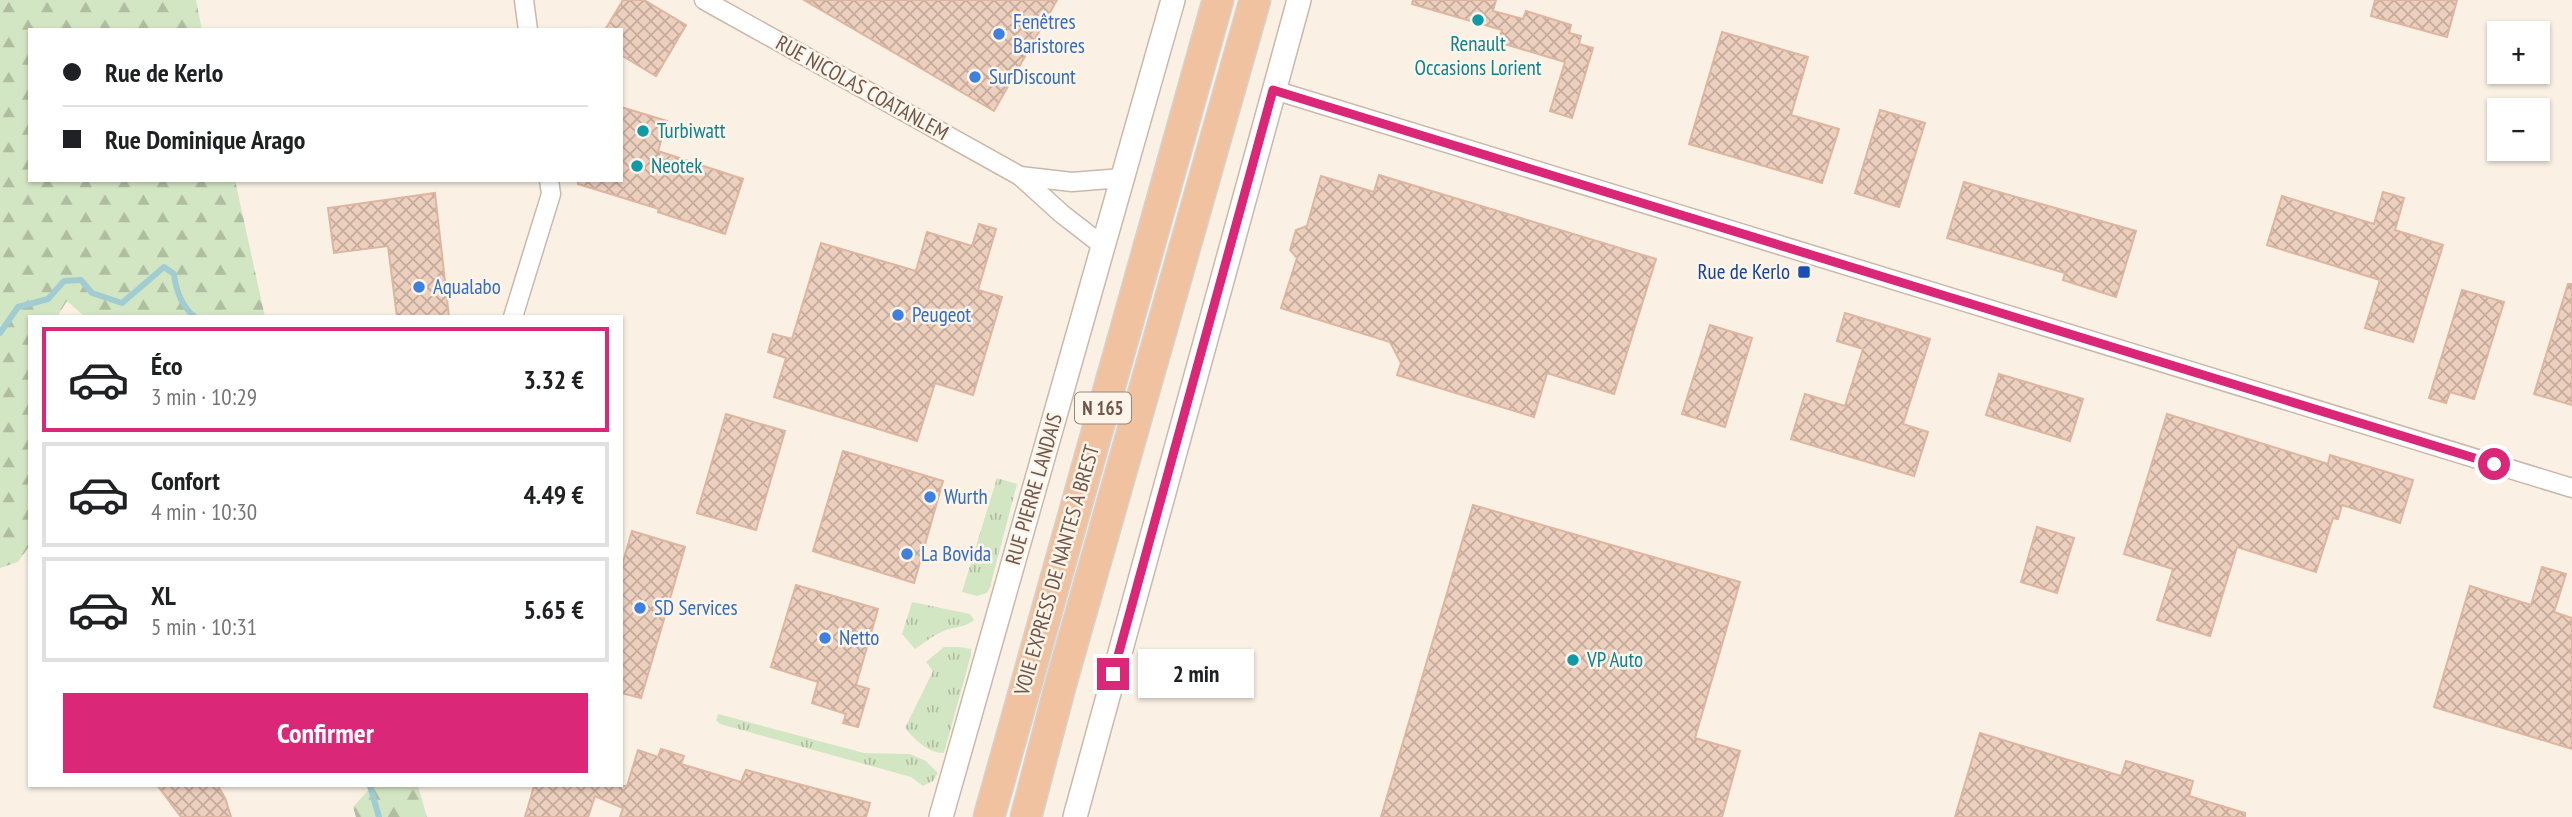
<!DOCTYPE html>
<html lang="fr">
<head>
<meta charset="utf-8">
<style>
  body { margin:0; font-family:"PT Sans Narrow",sans-serif; background:#f2f2f2; color:#202124; height:100vh; display:flex; flex-direction:column; font-size:26px; white-space:nowrap }
  * { box-sizing:border-box; margin:0 }
  p { font-size:23px; color:#757577 }
  .icon { flex:none; width:38px; height:38px; fill:none; stroke:currentColor; stroke-width:2; stroke-linecap:round; stroke-linejoin:round }
  .map { position:relative; flex:1; overflow:hidden }
  .side { position:absolute; left:28px; top:315px; width:595px; height:472px; display:flex; flex-direction:column; background:#fff; border-radius:0px; box-shadow:0 2px 5px #0004 }
  .side>* { flex:none }
  .top-card { position:absolute; left:28px; top:28px; width:595px; height:154px; border-radius:0px; box-shadow:0 2px 5px #0004; display:grid; align-content:center; height:154px; padding:0 35px; background:#fff }
  .controls { position:absolute; left:2487px; top:21px; display:grid; gap:14px }
  .controls a { display:grid; place-items:center; width:63px; height:63px; border-radius:0px; background:#fff; box-shadow:0 2px 5px #0004; font-size:35px }
  .end { position:absolute; width:32px; height:32px; margin:-16px; border:9px solid #db2777; background:#fff; box-shadow:0 0 0 4px #fff }
  .from { border-radius:50% }
  .bubble { position:absolute; height:49px; border-radius:0px; background:#fff; box-shadow:0 2px 5px #0004; font-size:23px; font-weight:700; line-height:49px; text-align:center }
  .top-card b { display:flex; align-items:center; gap:24px; height:66px; font-size:26px }
  .top-card b+b { border-top:2px solid #e0e0e0 }
  .top-card i { width:18px; height:18px; background:#202124 }
  ul { padding:12px 0 0; list-style:none }
  li { display:flex; align-items:center; gap:21px; height:105px; margin:0 14px 10px; padding:0 21px; border:4px solid #e0e0e0; border-radius:0px }
  li div { flex:1 }
  li b { display:block; font-size:26px }
  li em { font-style:normal; font-weight:700 }
  li.active { border-color:#db2777 }
  li>.icon { width:63px; height:63px; stroke-width:1.5 }
  .cta { display:flex; gap:14px; margin-top:auto; padding:14px 35px }
  .cta a { flex:1; height:80px; border-radius:0px; background:#db2777; color:#fff; font-size:28px; font-weight:700; line-height:80px; text-align:center }
  .map>svg:first-child { display:block }
  .grass { fill:url(#grass-tufts) }
  .forest { fill:url(#forest-firs) }
  .lines { fill:none; stroke-linecap:round; stroke-linejoin:round }
  .stream { stroke:#a1ccd2; stroke-width:6 }
  .building { fill:url(#building-cross-hatch); stroke:#deb59f; stroke-width:2 }
  .minor-casing { stroke:#cab8ab; stroke-width:21 }
  .tertiary-casing { stroke:#cab8ab; stroke-width:26 }
  .trunk-casing { stroke:#d7d0cd; stroke-width:33 }
  .minor { stroke:#fff; stroke-width:18 }
  .tertiary { stroke:#fff; stroke-width:23 }
  .trunk { stroke:#f1c2a0; stroke-width:30 }
  .route { stroke:#db2777; stroke-width:9 }
  .culture-dot { fill:#0f9aa8; stroke:#fdf5e9; stroke-width:2.5 }
  .shop-dot { fill:#3f7fe0; stroke:#fdf5e9; stroke-width:2.5 }
  .transit-dot { fill:#1a4fb4; stroke:#fdf5e9; stroke-width:2.5 }
  .labels { text-anchor:middle; stroke-width:5; stroke-linejoin:round; paint-order:stroke }
  .shield { fill:#fdf5e9; stroke:#9a867b; stroke-width:2 }
  .shield-label { font-size:19px; font-weight:bold; fill:#70574c }
  .shop-label { font-size:21px; fill:#366cbe; stroke:#fdf5e9; text-anchor:start }
  .culture-label { font-size:21px; fill:#0d838f; stroke:#fdf5e9; text-anchor:start }
  .street-label { font-size:21px; fill:#70574c; stroke:#fdf5e9 }
  .transit-label { font-size:21px; fill:#164399; stroke:#fdf5e9; text-anchor:end }
</style>
</head>
<body>
<div class="map">
<svg width="2572" height="817" viewBox="0 0 2572 817">
  <defs>
    <pattern id="grass-tufts" width="24" height="20" patternUnits="userSpaceOnUse" patternTransform="scale(1.75)"><rect width="24" height="20" fill="#d3e6c4"/><path d="M3 7l-1-3M5 7V3M7 7l1-3M15 17l-1-3M17 17v-4M19 17l1-3" fill="none" stroke="#b0bda1"/></pattern>
    <pattern id="forest-firs" width="22" height="20" patternUnits="userSpaceOnUse" patternTransform="scale(1.75)"><rect width="22" height="20" fill="#d3e6c4"/><path d="M5 1l3.5 6h-7zM16 11l3.5 6h-7z" fill="#b0bda1"/></pattern>
    <pattern id="building-cross-hatch" width="8" height="8" patternUnits="userSpaceOnUse" patternTransform="scale(1.75)"><rect width="8" height="8" fill="#edcfbe"/><path d="M0 0l8 8M0 8l8-8" fill="none" stroke="#c4ab9d"/></pattern>
  </defs>
  <rect width="100%" height="100%" fill="#faf1e4"/>
  <g class="grass">
    <polygon points="997,478 1017,484 990,587 987,593 977,596 962,592"/>
    <path d="M912,602L970,614L974,620C966,627 956,627 946,630C934,635 925,642 915,649L902,634Z"/>
    <path d="M944,647H960L971,649V655L944,753C928,753 914,739 905,728L933,671L926,662Z"/>
    <polygon points="718,714 864,753 910,754 926,761 938,773 933,781 923,786 911,777 720,724 716,720"/>
  </g>
  <g class="forest">
    <polygon points="0,0 196,0 202,30 30,30 30,180 235,180 265,317 85,317 67,301 57,317 30,317 30,545 18,562 0,568"/>
    <polygon points="372,786 418,786 427,817 356,817 353,807"/>
  </g>
  <g class="lines">
    <g class="stream">
      <path d="M0,333L18,307L48,299L64,281L81,280L92,293L122,303L164,267L174,274C176,291 181,306 195,317"/>
      <polyline points="370,786 379,817"/>
    </g>
  </g>
  <g class="building">
    <polygon points="623,0 644,0 686,25 656,76 621,55 621,30 605,30"/>
    <polygon points="804,0 1057,0 994,111"/>
    <polygon points="1413,0 1496,0 1493,11 1523,19 1526,11 1571,25 1569,33 1581,36 1579,44 1593,48 1572,118 1550,111 1565,62 1498,42 1502,30 1412,4"/>
    <polygon points="2375,0 2457,0 2447,37 2371,16"/>
    <polygon points="1722,32 1808,57 1791,115 1839,129 1822,183 1689,144"/>
    <polygon points="621,107 667,121 658,151 743,179 725,234 658,212 659,209 578,184 578,180 621,180"/>
    <polygon points="1880,110 1925,123 1899,207 1855,193"/>
    <polygon points="1379,175 1656,259 1614,394 1547,373 1534,417 1397,375 1401,363 1390,342 1281,308 1297,258 1290,250 1296,230 1307,226 1321,176 1374,192"/>
    <polygon points="1964,182 2136,231 2116,297 2063,280 2065,273 1947,238"/>
    <polygon points="2383,192 2404,198 2395,230 2443,245 2413,342 2365,328 2380,280 2267,245 2282,196 2374,224"/>
    <polygon points="435,193 449,317 397,317 388,246 334,253 328,208"/>
    <polygon points="979,224 996,229 978,290 1002,297 973,395 935,383 917,441 774,397 786,358 768,352 773,334 792,339 821,243 916,271 927,232 972,246"/>
    <polygon points="2568,284 2572,284 2572,405 2534,394"/>
    <polygon points="2462,290 2504,302 2474,399 2450,392 2446,403 2429,398"/>
    <polygon points="1845,313 1930,339 1903,424 1928,432 1914,476 1791,439 1805,394 1845,406 1863,349 1837,341"/>
    <polygon points="1710,325 1752,338 1725,427 1682,414"/>
    <polygon points="1999,374 2083,399 2070,441 1986,415"/>
    <polygon points="726,414 785,431 756,530 697,513"/>
    <polygon points="2167,414 2328,464 2330,455 2413,480 2400,523 2342,505 2338,519 2333,518 2316,572 2237,547 2210,636 2157,620 2173,569 2124,554"/>
    <polygon points="843,451 943,481 914,583 813,551"/>
    <polygon points="1473,505 1740,582 1695,738 1740,751 1722,817 1381,817"/>
    <polygon points="2037,527 2074,538 2057,593 2021,582"/>
    <polygon points="632,531 685,547 641,698 621,693 621,569"/>
    <polygon points="2542,567 2566,574 2554,612 2572,618 2572,749 2434,707 2470,586 2531,605"/>
    <polygon points="796,585 878,609 856,685 869,689 858,727 843,723 846,714 812,703 818,682 771,667"/>
    <polygon points="1980,733 2121,776 2126,761 2193,781 2189,796 2245,813 2245,817 1955,817"/>
    <polygon points="661,749 684,756 681,764 741,782 746,770 870,803 866,817 620,817 623,808 595,796 588,817 525,817 534,786 627,786 638,750 658,757"/>
    <polygon points="158,786 218,786 225,798 231,817 181,817"/>
  </g>
  <g class="lines">
    <g class="minor-casing">
      <g id="minor">
        <polyline points="524,0 528,30"/>
        <polyline points="704,0 1020,176 1062,214 1102,245"/>
        <polyline points="1274,90 2572,488"/>
        <polyline points="1020,176 1072,182 1122,178"/>
        <polyline points="513,317 551,194 549,180"/>
      </g>
    </g>
    <g class="tertiary-casing">
      <g id="tertiary">
        <polyline points="941,817 1173,0"/>
        <polyline points="1075,817 1299,0"/>
      </g>
    </g>
    <g class="trunk-casing">
      <g id="trunk">
        <polyline points="989,817 1218,0"/>
        <polyline points="1026,817 1060,687 1255,0"/>
      </g>
    </g>
    <use href="#minor" class="minor"/>
    <use href="#tertiary" class="tertiary"/>
    <use href="#trunk" class="trunk"/>
  </g>
  <g class="lines">
    <polyline class="route" points="1113,674 1273,90 2494,464"/>
  </g>
  <g class="culture-dot">
    <circle cx="1478" cy="20" r="7"/>
    <circle cx="643" cy="131" r="7"/>
    <circle cx="637" cy="166" r="7"/>
    <circle cx="1573" cy="660" r="7"/>
  </g>
  <g class="shop-dot">
    <circle cx="999" cy="34" r="7"/>
    <circle cx="975" cy="77" r="7"/>
    <circle cx="419" cy="287" r="7"/>
    <circle cx="898" cy="315" r="7"/>
    <circle cx="930" cy="497" r="7"/>
    <circle cx="907" cy="554" r="7"/>
    <circle cx="640" cy="608" r="7"/>
    <circle cx="825" cy="638" r="7"/>
  </g>
  <rect class="transit-dot" x="1797" y="265" width="14" height="14" rx="3.5"/>
  <g class="labels">
    <rect class="shield" x="1075" y="392.5" width="56" height="31" rx="5"/>
    <g class="shield-label">
      <text x="1103" y="415">N 165</text>
    </g>
    <g class="shop-label">
      <text x="1013" y="29">Fenêtres<tspan x="1013" dy="24">Baristores</tspan></text>
      <text x="989" y="84">SurDiscount</text>
      <text x="433" y="294">Aqualabo</text>
      <text x="912" y="322">Peugeot</text>
      <text x="944" y="504">Wurth</text>
      <text x="921" y="561">La Bovida</text>
      <text x="654" y="615">SD Services</text>
      <text x="839" y="645">Netto</text>
    </g>
    <g class="culture-label">
      <text x="1478" y="51" text-anchor="middle">Renault<tspan x="1478" dy="24">Occasions Lorient</tspan></text>
      <text x="657" y="138">Turbiwatt</text>
      <text x="651" y="173">Neotek</text>
      <text x="1587" y="667">VP Auto</text>
    </g>
    <g class="street-label">
      <text transform="translate(862 88) rotate(29)" y="7">RUE NICOLAS COATANLEM</text>
      <text transform="translate(1034 489) rotate(-74)" y="7">RUE PIERRE LANDAIS</text>
      <text transform="translate(1057 570) rotate(-74)" y="7">VOIE EXPRESS DE NANTES À BREST</text>
    </g>
    <g class="transit-label">
      <text x="1790" y="279">Rue de Kerlo</text>
    </g>
  </g>
</svg>
<div class="controls">
<a>+</a>
<a>−</a>
</div>
<i class="end from" style="left:2494px;top:464px"></i>
<i class="end" style="left:1113px;top:674px"></i>
<div class="bubble" style="left:1138px;top:649px;width:116px">2 min</div>
<div class="top-card">
<b><i class="from"></i>Rue de Kerlo</b>
<b><i></i>Rue Dominique Arago</b>
</div>
<section class="side">
<ul>
<li class="active"><svg class="icon" aria-label="car" viewBox="0 0 24 24"><path d="M5 17H2v-5l4-1 3-4h7l3 4 3 1v5h-3M9 17h6M6 11h13"/><circle cx="7" cy="17" r="2"/><circle cx="17" cy="17" r="2"/></svg><div><b>Éco</b><p>3 min · 10:29</p></div><em>3.32 €</em></li>
<li><svg class="icon" aria-label="car" viewBox="0 0 24 24"><path d="M5 17H2v-5l4-1 3-4h7l3 4 3 1v5h-3M9 17h6M6 11h13"/><circle cx="7" cy="17" r="2"/><circle cx="17" cy="17" r="2"/></svg><div><b>Confort</b><p>4 min · 10:30</p></div><em>4.49 €</em></li>
<li><svg class="icon" aria-label="car" viewBox="0 0 24 24"><path d="M5 17H2v-5l4-1 3-4h7l3 4 3 1v5h-3M9 17h6M6 11h13"/><circle cx="7" cy="17" r="2"/><circle cx="17" cy="17" r="2"/></svg><div><b>XL</b><p>5 min · 10:31</p></div><em>5.65 €</em></li>
</ul>
<div class="cta"><a>Confirmer</a></div>
</section>
</div>
</body>
</html>
